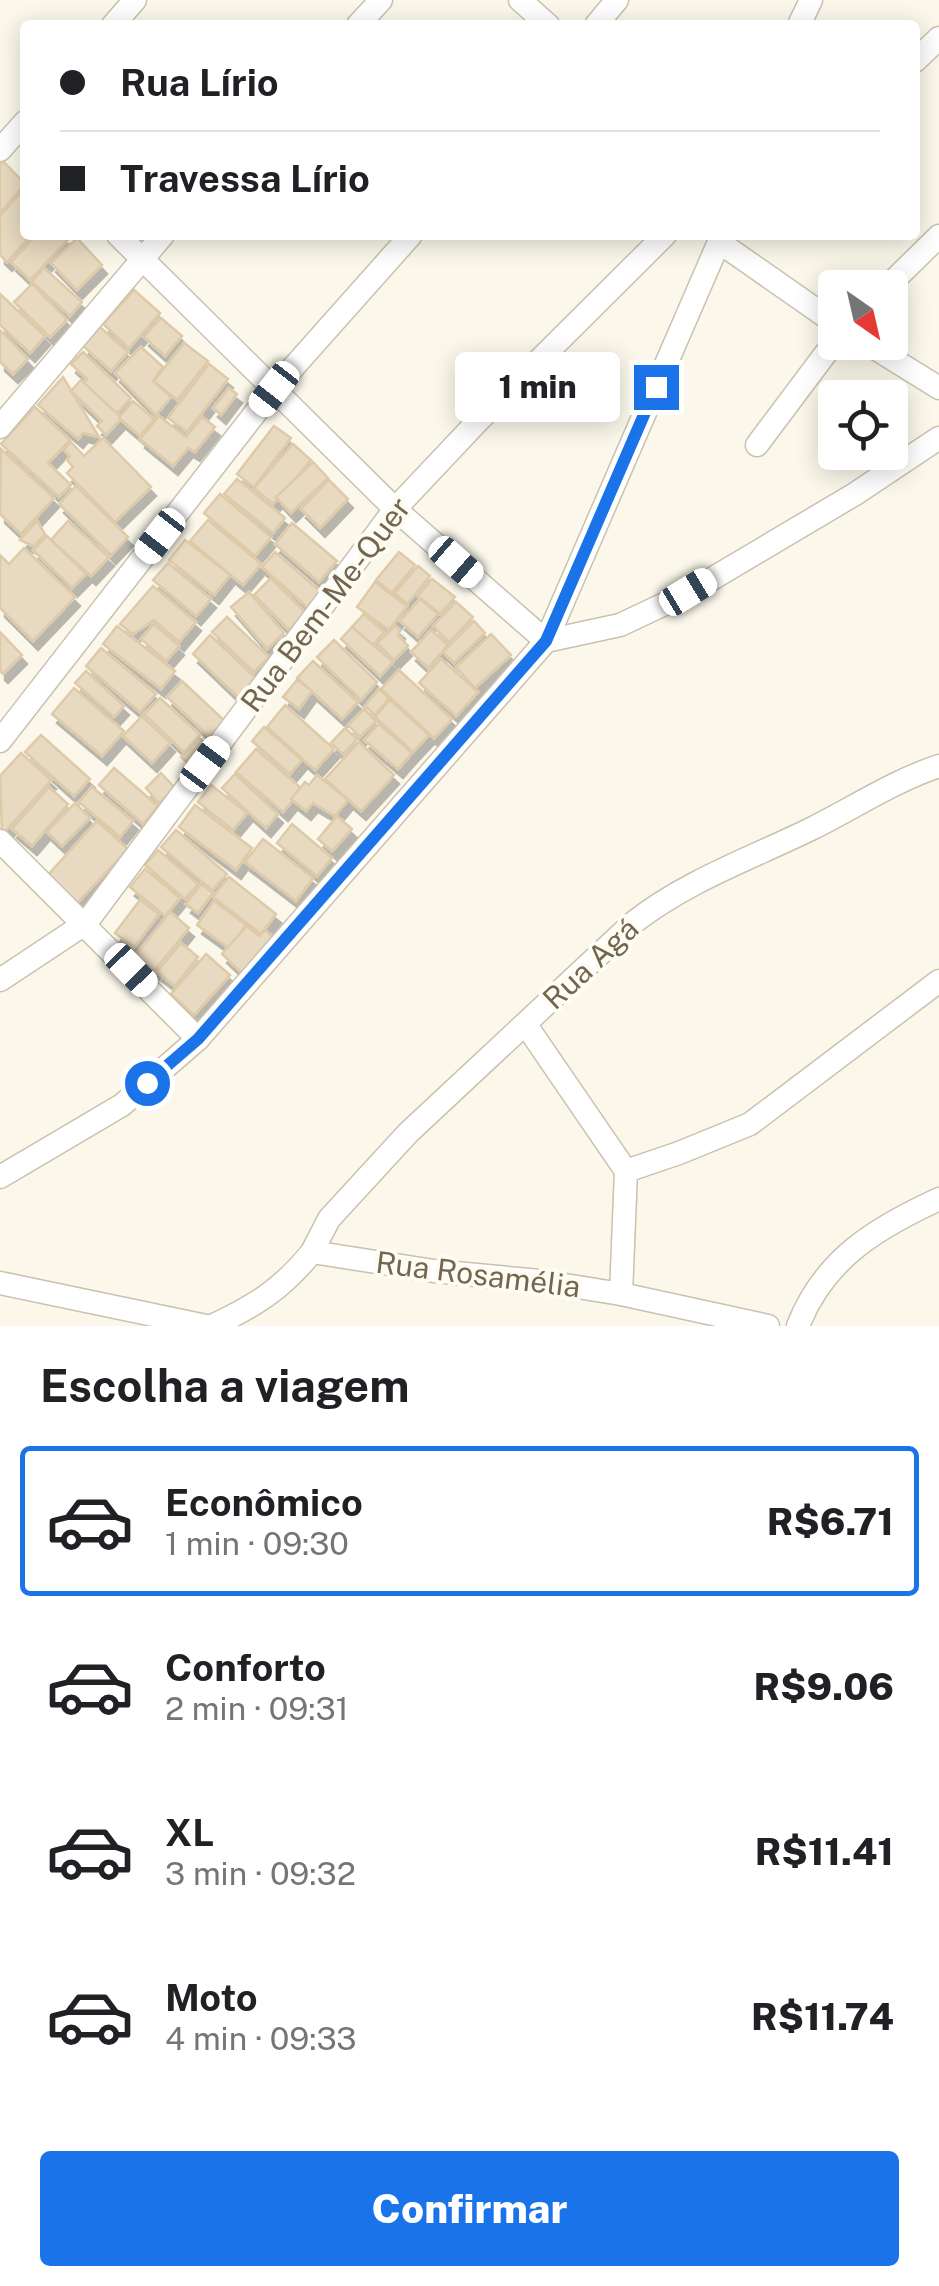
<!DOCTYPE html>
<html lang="pt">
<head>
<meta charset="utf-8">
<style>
  body { margin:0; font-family:"Public Sans",sans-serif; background:#f2f2f2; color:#202124; height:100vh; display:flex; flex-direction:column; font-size:38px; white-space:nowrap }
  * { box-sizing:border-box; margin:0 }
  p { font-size:32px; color:#757577 }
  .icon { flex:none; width:55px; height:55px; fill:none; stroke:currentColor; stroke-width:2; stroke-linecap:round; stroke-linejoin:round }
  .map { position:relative; height:1326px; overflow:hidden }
  .drawer { display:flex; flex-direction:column; background:#fff; flex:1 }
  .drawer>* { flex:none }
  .hud { position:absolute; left:20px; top:20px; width:900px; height:220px; border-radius:10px; box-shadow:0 5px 25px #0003; display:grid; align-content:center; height:220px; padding:0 40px; background:#fff }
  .needle { width:65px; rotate:146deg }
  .controls { position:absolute; left:818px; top:270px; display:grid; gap:20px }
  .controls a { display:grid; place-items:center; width:90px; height:90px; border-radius:10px; background:#fff; box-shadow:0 5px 25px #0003; font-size:50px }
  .end { position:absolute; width:45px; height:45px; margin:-22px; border:12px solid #1a73e8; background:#fff; box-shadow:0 0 0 5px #fff }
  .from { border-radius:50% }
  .bubble { position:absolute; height:70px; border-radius:10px; background:#fff; box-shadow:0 5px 25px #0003; font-size:32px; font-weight:800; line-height:70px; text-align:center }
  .car { position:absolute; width:30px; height:60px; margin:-30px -15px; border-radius:12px; box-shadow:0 0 8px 2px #0007; background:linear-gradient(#fff 24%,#345 0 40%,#fff 0 76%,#345 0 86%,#fff 0) }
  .hud b { display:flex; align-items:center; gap:35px; height:95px; font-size:38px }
  .hud b+b { border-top:2px solid #e0e0e0 }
  .hud i { width:25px; height:25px; background:#202124 }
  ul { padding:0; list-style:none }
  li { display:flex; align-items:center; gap:30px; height:150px; margin:0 20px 15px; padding:0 20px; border:5px solid transparent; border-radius:10px }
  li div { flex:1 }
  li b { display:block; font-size:38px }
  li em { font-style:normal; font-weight:800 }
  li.active { border-color:#1a73e8 }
  li>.icon { width:90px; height:90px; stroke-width:1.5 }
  h2 { padding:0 40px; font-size:45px; line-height:120px }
  .action { display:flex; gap:20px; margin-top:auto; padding:20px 40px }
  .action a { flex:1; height:115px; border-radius:10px; background:#1a73e8; color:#fff; font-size:40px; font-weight:800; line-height:115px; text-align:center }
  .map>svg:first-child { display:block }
  .building { fill:#e8dac1; stroke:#decaa8; stroke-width:2.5; filter:url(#shadow) }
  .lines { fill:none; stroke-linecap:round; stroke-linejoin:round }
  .minor-casing { stroke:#cac1af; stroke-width:25 }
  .minor { stroke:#fff; stroke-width:22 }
  .route { stroke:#1a73e8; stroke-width:12 }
  .labels { text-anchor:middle; stroke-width:8; stroke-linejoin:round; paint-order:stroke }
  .street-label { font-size:30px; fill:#746551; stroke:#fdfcf2 }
</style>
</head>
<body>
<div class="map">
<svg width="939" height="1326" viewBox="0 0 939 1326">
  <defs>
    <filter id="shadow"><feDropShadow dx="5" dy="9" stdDeviation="0" flood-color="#0004"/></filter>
  </defs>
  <rect width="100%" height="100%" fill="#fbf8eb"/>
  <g class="building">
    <polygon points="3,161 25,184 0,213 0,165"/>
    <polygon points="22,191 25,194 25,235 31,235 7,262 0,255 0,216"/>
    <polygon points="37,235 72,235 30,280 11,262"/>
    <polygon points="77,238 102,265 77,290 51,263"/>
    <polygon points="44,268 82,302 70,316 32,282"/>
    <polygon points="32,284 67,320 50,337 14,302"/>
    <polygon points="134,290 160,313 129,348 103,324"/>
    <polygon points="0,294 45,336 30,353 0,325"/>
    <polygon points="161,318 182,336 165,356 144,337"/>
    <polygon points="100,327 128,352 111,371 83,346"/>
    <polygon points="0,330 28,359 13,374 0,362"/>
    <polygon points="184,343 208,361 177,400 154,381"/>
    <polygon points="141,347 163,367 153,381 171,397 156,415 115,373"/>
    <polygon points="83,352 131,398 115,415 82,384 87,379 71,364"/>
    <polygon points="209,364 228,379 187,432 168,418"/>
    <polygon points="63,377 99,437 83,433 78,439 38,405"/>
    <polygon points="81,380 122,418 106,435 97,426 102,421 71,391"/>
    <polygon points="229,388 237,394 221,415 213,408"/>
    <polygon points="133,401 154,419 140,436 119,418"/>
    <polygon points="35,407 70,440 48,463 71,485 59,497 1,444"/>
    <polygon points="159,416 186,437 202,417 215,427 195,452 188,448 173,466 140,439"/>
    <polygon points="274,426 291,438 254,487 237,474"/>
    <polygon points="103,438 151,487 115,522 67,473 73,467 67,460 70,456 64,450 71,442 84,456"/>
    <polygon points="293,444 311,460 273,504 254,488"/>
    <polygon points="1,449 54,498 21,534 0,514"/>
    <polygon points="313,462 328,478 291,513 276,497"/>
    <polygon points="237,479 285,518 273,533 224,494"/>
    <polygon points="329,480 348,499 320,528 301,509"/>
    <polygon points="76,486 128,537 111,555 59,504"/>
    <polygon points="220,494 271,537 255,556 204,513"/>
    <polygon points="208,520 261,564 243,585 190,541"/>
    <polygon points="37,521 45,534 34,546 20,540"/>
    <polygon points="68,521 109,557 91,576 51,540"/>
    <polygon points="292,523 337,561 319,582 275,544"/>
    <polygon points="47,536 86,574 72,588 33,550"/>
    <polygon points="185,540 230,575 214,595 169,560"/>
    <polygon points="24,548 75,597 33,641 0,608 0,555 9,564"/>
    <polygon points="275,552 321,592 307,607 262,567"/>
    <polygon points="399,552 415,565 392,593 376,580"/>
    <polygon points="168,563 211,599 196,616 153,580"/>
    <polygon points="418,566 430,576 407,604 395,593"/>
    <polygon points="271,578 306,613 289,630 254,595"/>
    <polygon points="432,579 455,597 440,614 418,596"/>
    <polygon points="375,582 407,606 389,630 357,607"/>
    <polygon points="153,586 196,622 179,642 154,620 133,634 120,624"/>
    <polygon points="249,592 284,633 267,649 231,607"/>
    <polygon points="420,599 438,614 418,637 400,621"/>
    <polygon points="456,602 473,617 449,642 433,626"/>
    <polygon points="364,614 384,632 373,645 352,627"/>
    <polygon points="227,617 269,657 254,672 212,632"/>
    <polygon points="474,621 485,633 454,663 443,652"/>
    <polygon points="154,624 179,646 166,661 141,639"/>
    <polygon points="117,626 175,671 161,689 103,644"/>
    <polygon points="395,626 400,630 398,635 408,646 394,660 377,643"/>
    <polygon points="352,627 393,662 380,676 341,639"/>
    <polygon points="431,630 448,645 428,668 411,652"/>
    <polygon points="0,632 22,655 3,674 0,671"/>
    <polygon points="491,634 511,655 475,688 456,667"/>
    <polygon points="210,635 259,681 241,700 193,654"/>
    <polygon points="334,640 377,682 361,700 317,657"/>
    <polygon points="101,648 156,694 140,712 86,666"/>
    <polygon points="441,659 478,692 456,716 419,683"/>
    <polygon points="313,661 358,702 342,719 297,678"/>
    <polygon points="399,670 452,719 434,738 381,689"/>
    <polygon points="86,671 124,706 114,717 75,683"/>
    <polygon points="297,680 312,691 299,709 283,697"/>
    <polygon points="182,681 226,722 211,738 167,697"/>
    <polygon points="74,688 124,731 102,756 52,714"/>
    <polygon points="379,689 389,698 375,715 365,706"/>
    <polygon points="160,698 200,735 184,752 144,714"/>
    <polygon points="390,700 429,735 413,752 375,717"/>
    <polygon points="285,705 334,749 315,770 267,727"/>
    <polygon points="364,709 376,721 360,737 348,725"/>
    <polygon points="142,716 170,743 152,763 123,736"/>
    <polygon points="379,724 412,753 398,769 364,740"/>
    <polygon points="264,727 302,760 290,774 252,741"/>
    <polygon points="345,728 357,739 343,754 331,743"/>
    <polygon points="41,735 90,779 74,796 25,752"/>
    <polygon points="199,738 210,748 192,767 181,757"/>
    <polygon points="359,742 394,775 361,811 325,779"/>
    <polygon points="256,749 302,789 283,812 236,772"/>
    <polygon points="21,753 51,780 2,835 0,776"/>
    <polygon points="114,768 158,806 143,824 99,785"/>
    <polygon points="161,773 175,788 159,803 146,788"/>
    <polygon points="235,774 278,814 266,828 222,788"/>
    <polygon points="317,775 348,800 335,816 313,803 306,811 291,799 305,782 309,785"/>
    <polygon points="211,785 247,813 233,830 198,802"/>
    <polygon points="49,787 68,804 32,846 12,829"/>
    <polygon points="92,787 133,821 120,837 79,802"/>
    <polygon points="75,803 90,818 62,846 47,832"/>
    <polygon points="195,805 252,848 236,870 179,827"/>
    <polygon points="337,816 352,829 332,851 318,839"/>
    <polygon points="97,821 128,849 77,903 47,876"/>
    <polygon points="292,824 332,858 317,876 277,843"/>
    <polygon points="176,830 227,874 212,890 161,847"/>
    <polygon points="263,839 313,878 296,901 245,862"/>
    <polygon points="158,850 198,884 185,899 145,865"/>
    <polygon points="145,869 180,898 165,916 130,887"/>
    <polygon points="229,877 276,914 261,934 213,897"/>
    <polygon points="201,884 213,893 198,913 186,904"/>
    <polygon points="140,900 159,914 134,947 115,933"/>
    <polygon points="214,901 246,925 229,948 197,925"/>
    <polygon points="170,912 189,928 154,971 135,956"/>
    <polygon points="247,926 259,936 265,930 275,939 243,974 222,954"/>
    <polygon points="181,943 198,957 175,986 157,972"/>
    <polygon points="206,954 230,975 194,1015 171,994"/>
  </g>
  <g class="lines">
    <g class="minor-casing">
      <g id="minor">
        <polyline points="520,0 548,25"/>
        <polyline points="113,25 135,0"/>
        <polyline points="358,25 381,0"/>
        <polyline points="596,25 617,0"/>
        <polyline points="799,25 811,0"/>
        <polyline points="915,61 939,38"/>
        <polyline points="0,150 25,122"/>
        <polyline points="118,235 395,509 546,641 719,242"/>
        <polyline points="720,235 719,242 835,323"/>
        <polyline points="886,288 939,236"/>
        <polyline points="865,342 939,388"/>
        <polyline points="0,427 163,235"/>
        <polyline points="757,445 835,341"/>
        <polyline points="0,741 274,389 411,235"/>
        <polyline points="0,841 198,1039"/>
        <polyline points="0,980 86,923 395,509 478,421 665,235"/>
        <polyline points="526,1025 626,1171 621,1294"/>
        <polyline points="626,1171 679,1153 750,1124 939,981"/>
        <polyline points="0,1177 122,1105 198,1039 546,641 620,625 688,593 855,494 939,438"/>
        <path d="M312,1252L329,1219L408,1133L633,923C686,881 752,858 813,828C855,807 894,781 939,766"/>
        <polyline points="0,1283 206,1326"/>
        <path d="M212,1326C255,1306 282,1289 312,1252L434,1271L540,1281L621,1294L768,1326"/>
        <path d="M798,1326C824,1259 876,1228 939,1199"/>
      </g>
    </g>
    <use href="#minor" class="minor"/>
  </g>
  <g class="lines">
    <polyline class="route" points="147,1083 198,1039 546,641 656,387"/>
  </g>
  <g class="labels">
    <g class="street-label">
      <text transform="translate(326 605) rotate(-53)" y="10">Rua Bem-Me-Quer</text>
      <text transform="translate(591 964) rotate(-43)" y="10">Rua Agá</text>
      <text transform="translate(478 1275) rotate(7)" y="10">Rua Rosamélia</text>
    </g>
  </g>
</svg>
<div class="controls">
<a><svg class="needle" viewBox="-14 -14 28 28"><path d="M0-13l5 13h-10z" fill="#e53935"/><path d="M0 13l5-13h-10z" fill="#757577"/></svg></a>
<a><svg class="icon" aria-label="locate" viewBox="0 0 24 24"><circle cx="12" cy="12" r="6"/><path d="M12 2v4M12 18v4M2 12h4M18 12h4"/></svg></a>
</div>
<i class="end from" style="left:147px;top:1083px"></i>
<i class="end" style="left:656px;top:387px"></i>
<div class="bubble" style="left:455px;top:352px;width:165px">1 min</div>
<i class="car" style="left:274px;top:389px;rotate:218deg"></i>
<i class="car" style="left:160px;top:536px;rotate:218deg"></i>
<i class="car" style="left:456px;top:562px;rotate:131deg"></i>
<i class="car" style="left:688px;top:592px;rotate:59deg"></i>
<i class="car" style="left:205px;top:764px;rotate:37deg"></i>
<i class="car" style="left:131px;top:970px;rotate:136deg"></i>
<div class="hud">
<b><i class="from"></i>Rua Lírio</b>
<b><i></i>Travessa Lírio</b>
</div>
</div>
<section class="drawer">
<h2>Escolha a viagem</h2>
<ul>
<li class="active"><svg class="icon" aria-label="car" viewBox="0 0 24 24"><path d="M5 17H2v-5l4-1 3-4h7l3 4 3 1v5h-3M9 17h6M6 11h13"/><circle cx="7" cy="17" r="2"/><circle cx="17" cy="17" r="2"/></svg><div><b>Econômico</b><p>1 min · 09:30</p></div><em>R$6.71</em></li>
<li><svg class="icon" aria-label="car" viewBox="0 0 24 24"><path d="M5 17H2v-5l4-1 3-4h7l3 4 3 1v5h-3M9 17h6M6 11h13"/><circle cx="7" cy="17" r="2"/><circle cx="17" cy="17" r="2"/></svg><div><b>Conforto</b><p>2 min · 09:31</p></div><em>R$9.06</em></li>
<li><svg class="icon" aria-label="car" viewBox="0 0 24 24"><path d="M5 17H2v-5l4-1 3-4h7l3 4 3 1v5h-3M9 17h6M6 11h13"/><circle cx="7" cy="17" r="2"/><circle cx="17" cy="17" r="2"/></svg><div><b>XL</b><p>3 min · 09:32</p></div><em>R$11.41</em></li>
<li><svg class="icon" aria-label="car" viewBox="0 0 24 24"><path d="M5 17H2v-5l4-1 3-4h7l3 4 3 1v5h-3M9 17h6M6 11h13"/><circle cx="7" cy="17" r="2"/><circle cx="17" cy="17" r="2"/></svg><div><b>Moto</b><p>4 min · 09:33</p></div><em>R$11.74</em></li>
</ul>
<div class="action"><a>Confirmar</a></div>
</section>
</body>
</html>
